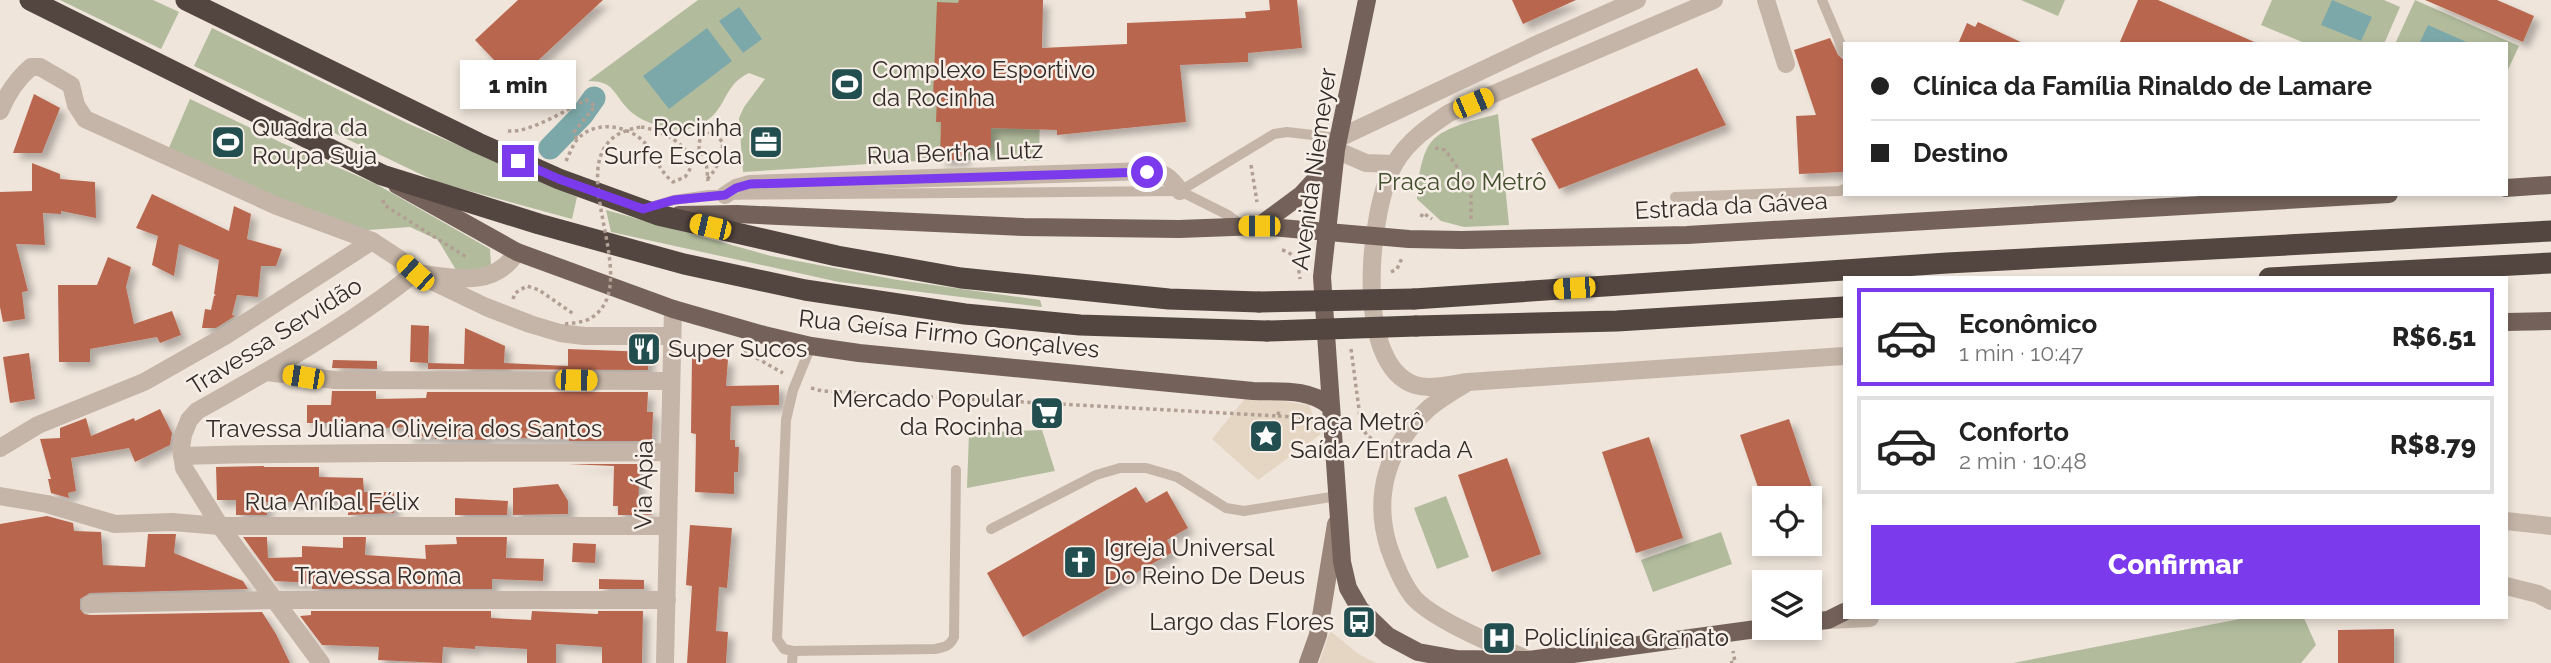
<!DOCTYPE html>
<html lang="pt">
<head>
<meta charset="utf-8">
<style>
  body { margin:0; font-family:Raleway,sans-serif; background:#f2f2f2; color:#222; height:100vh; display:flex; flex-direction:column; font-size:26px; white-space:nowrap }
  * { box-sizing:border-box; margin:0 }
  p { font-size:23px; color:#767676 }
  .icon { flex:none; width:38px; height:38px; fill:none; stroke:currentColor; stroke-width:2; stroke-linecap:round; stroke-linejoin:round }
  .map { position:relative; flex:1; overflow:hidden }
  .details { position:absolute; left:1843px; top:276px; width:665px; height:343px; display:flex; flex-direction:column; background:#fff; border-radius:0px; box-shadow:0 4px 10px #0003 }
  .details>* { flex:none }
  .top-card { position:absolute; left:1843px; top:42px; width:665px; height:154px; border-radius:0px; box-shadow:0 4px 10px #0003; display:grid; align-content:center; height:154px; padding:0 28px; background:#fff }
  .controls { position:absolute; left:1752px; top:486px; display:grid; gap:14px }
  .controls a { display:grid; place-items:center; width:70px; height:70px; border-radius:0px; background:#fff; box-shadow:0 4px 10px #0003; font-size:35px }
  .end { position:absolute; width:32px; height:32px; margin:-16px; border:9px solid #7c3aed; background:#fff; box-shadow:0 0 0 4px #fff }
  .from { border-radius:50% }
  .bubble { position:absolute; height:49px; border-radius:0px; background:#fff; box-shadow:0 4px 10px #0003; font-size:23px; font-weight:800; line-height:49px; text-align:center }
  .car { position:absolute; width:21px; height:42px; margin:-21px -10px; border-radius:9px; box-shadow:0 0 5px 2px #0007; background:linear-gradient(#f5c518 24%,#345 0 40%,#f5c518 0 76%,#345 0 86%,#f5c518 0) }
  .top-card b { display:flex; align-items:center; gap:24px; height:66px; font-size:26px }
  .top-card b+b { border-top:2px solid #e0e0e0 }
  .top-card i { width:18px; height:18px; background:#222 }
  ul { padding:12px 0 0; list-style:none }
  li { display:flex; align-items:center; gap:21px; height:98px; margin:0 14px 10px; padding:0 14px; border:4px solid #e0e0e0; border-radius:0px }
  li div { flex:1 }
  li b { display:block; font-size:26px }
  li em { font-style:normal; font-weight:800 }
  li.selected { border-color:#7c3aed }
  li>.icon { width:63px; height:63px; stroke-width:1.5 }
  .action { display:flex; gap:14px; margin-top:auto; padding:14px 28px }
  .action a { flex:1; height:80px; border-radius:0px; background:#7c3aed; color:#fff; font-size:28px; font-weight:800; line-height:80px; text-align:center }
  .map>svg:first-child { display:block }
  .green { fill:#b2bc9d }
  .plaza { fill:#e5d6c4 }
  .water { fill:#7da8a9 }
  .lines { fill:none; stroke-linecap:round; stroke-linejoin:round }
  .canal { stroke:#7da8a9; stroke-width:23 }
  .building { fill:#b9664f; filter:url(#shadow) }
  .path { stroke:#b19f93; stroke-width:3.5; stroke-dasharray:3.5 3.5; stroke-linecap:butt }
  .lane { stroke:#c5b5a8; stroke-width:10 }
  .street { stroke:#c5b5a8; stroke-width:18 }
  .secondary { stroke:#99857a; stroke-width:18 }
  .primary { stroke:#74625a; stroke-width:18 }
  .highway { stroke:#534540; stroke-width:21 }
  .path-bridge { stroke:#b19f93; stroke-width:3.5; stroke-dasharray:3.5 3.5; stroke-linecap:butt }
  .highway-bridge { stroke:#534540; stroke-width:21 }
  .route { stroke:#7c3aed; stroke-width:9 }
  .labels { text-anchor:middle; stroke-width:5; stroke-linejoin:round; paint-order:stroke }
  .poi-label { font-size:24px; fill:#332b28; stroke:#f7efe7; text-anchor:start }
  .street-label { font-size:24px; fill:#332b28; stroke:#f7efe7 }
  .park-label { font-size:24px; fill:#444f2e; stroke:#f7efe7 }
</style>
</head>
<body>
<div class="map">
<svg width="2551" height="663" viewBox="0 0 2551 663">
  <defs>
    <filter id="shadow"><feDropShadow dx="6" dy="6" stdDeviation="3.5" flood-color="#0004"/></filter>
  </defs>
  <rect width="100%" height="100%" fill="#efe5db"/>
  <g class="green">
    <polygon points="60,0 153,0 179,12 161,49"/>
    <path d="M698,0H1042L1039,161L933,160L743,172L739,118L744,107L765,79L749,73C721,86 728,112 699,125C694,127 688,130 683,130C666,130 641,122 629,110C612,93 615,81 588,81Z"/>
    <polygon points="2021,0 2065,0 2058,16"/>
    <polygon points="2272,0 2384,0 2400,7 2384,44 2307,44 2261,25"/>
    <polygon points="2415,0 2519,46 2506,74 2506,44 2395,44"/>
    <polygon points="212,28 407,123 577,197 572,219 437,182 194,66"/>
    <polygon points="190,99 282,143 376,184 490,249 491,265 477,278 456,270 438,240 410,227 354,231 168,150"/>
    <path d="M1498,114L1509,225L1464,227L1441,221L1417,199C1417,184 1421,153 1432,141C1445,126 1479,119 1498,114Z"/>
    <polygon points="606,210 771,256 898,280 1040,300 1042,307 839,282 611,232"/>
    <polygon points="1042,430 1055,471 967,488 969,433"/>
    <polygon points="1446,496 1469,557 1437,569 1414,508"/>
    <polygon points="1721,532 1732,564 1653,592 1641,560"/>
    <polygon points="2245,618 2304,618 2316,645 2301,663 2013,663"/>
  </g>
  <g class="plaza">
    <polygon points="1247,396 1309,405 1321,434 1258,480 1212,439"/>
    <polygon points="1330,631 1360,655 1376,663 1319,663"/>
  </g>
  <g class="water">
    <polygon points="2332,0 2372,17 2361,41 2321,25"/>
    <polygon points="739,7 762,39 743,53 719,21"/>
    <polygon points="2428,25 2471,44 2419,44"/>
    <polygon points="707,28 732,61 669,109 643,76"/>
  </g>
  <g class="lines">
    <polyline class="canal" points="550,148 582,115 594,98"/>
  </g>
  <g class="building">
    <polygon points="518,0 603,0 515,82 475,40"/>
    <polygon points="959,0 1043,0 1042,48 1127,44 1127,23 1246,18 1245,12 1270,10 1269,0 1297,0 1302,48 1248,53 1248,62 1180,65 1186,122 1057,135 1057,130 991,128 991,148 965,147 964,160 940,160 941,122 936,122 937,98 933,98 937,2 958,3"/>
    <polygon points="1512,0 1576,0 1523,24"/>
    <polygon points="2138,0 2158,0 2259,44 2119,44"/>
    <polygon points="2425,0 2497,0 2534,16 2523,42"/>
    <polygon points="1978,22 2025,44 1958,44 1967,23 1975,27"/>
    <polygon points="1830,38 1838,55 1844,60 1844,172 1799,174 1796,116 1816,115 1794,50"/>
    <polygon points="1697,68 1726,125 1559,189 1531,139"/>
    <polygon points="34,94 60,108 42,153 13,153"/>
    <polygon points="32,163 60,174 60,179 95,182 96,218 61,211 61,214 43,213 45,245 16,244 28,291 22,292 25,319 3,322 0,307 0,192 32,191"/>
    <polygon points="152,194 229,231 234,206 251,214 247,239 282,249 276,266 261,266 258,297 237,295 232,315 235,316 216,328 202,328 205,309 211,310 214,296 216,295 214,294 219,260 179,244 174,276 152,265 158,236 136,228"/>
    <polygon points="108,257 131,267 126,287 134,324 172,311 181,335 160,343 157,337 90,349 90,362 59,362 58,285 97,285"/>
    <polygon points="411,325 429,326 428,363 410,362"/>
    <polygon points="465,328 505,346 504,363 568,366 568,349 649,352 648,370 428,369 428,363 464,364"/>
    <polygon points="29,353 35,399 10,403 3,357"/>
    <polygon points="692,356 728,359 726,386 779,385 779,405 731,406 730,440 735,440 735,447 739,447 738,472 734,472 734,494 695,492 696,434 691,433"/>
    <polygon points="333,360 377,361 377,369 332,368"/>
    <polygon points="332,391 376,391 376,399 426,398 427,392 648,392 647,412 653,412 652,441 569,441 569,439 486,437 486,440 435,439 435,436 408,437 408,427 382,428 382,423 307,423 307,405 331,405"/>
    <polygon points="160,409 172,433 170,445 135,462 129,448 71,458 76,491 68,493 69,498 51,493 48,479 51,479 40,439 60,438 60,428 86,418 91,436 134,418 135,421"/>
    <polygon points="1789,419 1816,499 1762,499 1740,435"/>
    <polygon points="1649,437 1683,538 1636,553 1602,452"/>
    <polygon points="1507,458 1541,554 1492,572 1458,475"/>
    <polygon points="568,464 640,464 638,509 653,510 652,515 618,515 618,506 613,506 614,466"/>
    <polygon points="264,466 264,467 319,467 319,477 363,478 364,492 394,492 394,513 348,515 348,501 266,502 267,515 236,515 236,500 217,500 216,467"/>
    <polygon points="558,484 568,501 568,514 513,515 513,488"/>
    <polygon points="1136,487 1146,503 1167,491 1188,528 1167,540 1173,552 1023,637 987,573"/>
    <polygon points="455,498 508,501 507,515 455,515"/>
    <polygon points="47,516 73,523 74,531 101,532 103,565 145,567 148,534 176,534 174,553 243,581 248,589 90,593 80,599 80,609 84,614 90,615 262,612 276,634 290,663 0,663 0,524"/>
    <polygon points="690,525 732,528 727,588 719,587 716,631 728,632 726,663 687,663 692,586 686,585"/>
    <polygon points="243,537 267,537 268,558 302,557 302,546 343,548 343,537 366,537 365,555 426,559 425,545 457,544 456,537 507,537 506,558 544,559 543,581 492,579 492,589 312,589 312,583 275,581"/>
    <polygon points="573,543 596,544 595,563 572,562"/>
    <polygon points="599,579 644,580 644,589 599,589"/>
    <polygon points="311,611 491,611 491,618 531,620 532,611 598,614 598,611 643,611 642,663 602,663 602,647 556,644 556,663 527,663 527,649 475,646 475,649 443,647 442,663 378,660 379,647 322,645 300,616 311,615"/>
    <polygon points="2394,629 2394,663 2338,663 2338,630"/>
  </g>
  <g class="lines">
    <g class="path">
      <path d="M508,131C530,133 566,110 586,100L595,106L574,132L577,140"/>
      <polyline points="1435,148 1445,150 1471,186 1471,222"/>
      <path d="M566,161C569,155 572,147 576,141C592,120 627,124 644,142C655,155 659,171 673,182L685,177C687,174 690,171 690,167C694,144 657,129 641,127"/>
      <polyline points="1251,165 1257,202"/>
      <path d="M707,179C718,168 721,158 723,143L716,134L710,133L700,138L699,148L706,160L708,181"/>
      <polyline points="383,200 384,205 468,258"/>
      <polyline points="1421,217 1423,213 1432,219"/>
      <path d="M1282,250C1297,254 1298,265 1300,279"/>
      <polyline points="1391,272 1397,269 1402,258"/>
      <polyline points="513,299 515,293 527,286 539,290 575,315"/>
      <polyline points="1351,349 1361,424 1367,436 1380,443"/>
      <polyline points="744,351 783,373"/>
      <polyline points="811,388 822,391 1278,416 1279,410"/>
      <polyline points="1278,416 1311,418"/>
      <polyline points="1730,663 1735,662 1733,651"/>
    </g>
    <g class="lane">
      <polyline points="1822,0 1844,52"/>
      <polyline points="1180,191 1228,215 1243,226"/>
      <polyline points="1675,197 1840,191 1844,189"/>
      <polyline points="650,207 674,200 709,195 1180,191 1274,134 1287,132 1339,138"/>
      <path d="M811,346L793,390L786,420L777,639L784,649L793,651L935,649C945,647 950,646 954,637L956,470"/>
      <polyline points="991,529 1096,475 1120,468 1146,468 1177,477 1226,508 1244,511 1337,496"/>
      <polyline points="792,663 793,651"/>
    </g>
    <g class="street">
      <path d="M1714,0L1449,113C1428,127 1408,141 1395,163C1369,208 1352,364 1415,385C1431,390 1451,384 1468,382L1844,356"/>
      <polyline points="1766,0 1786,64"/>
      <path d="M0,111C7,94 17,79 31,67H40L71,85L76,105L85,119L277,206L372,241L398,258L415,273L486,307L530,324L560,333L584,336H671"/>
      <polyline points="1339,138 1540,43 1637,0"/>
      <polyline points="1336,150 1366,163 1394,164"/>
      <path d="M725,195L736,188L750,184L1147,171C1164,172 1170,177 1180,191"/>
      <polyline points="266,372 335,380 670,381"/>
      <path d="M1465,384C1453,391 1440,399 1429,408C1388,446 1372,495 1389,548C1394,563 1405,589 1416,600C1440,623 1498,646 1529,660"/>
      <polyline points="0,448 38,425 144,382 225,336 372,241"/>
      <path d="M182,456C344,451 507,454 669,452"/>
      <polyline points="0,496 47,504 115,524 172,522 220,526 668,526"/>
      <polyline points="2506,521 2551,526"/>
      <polyline points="2506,586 2538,594 2551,601"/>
      <polyline points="90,604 275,600 667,600"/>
      <polyline points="1828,620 1870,618"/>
      <path d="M321,663L220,526L184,468L181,447L183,435L189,420L197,411C272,369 347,327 415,273C452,277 493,290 517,252"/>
      <polyline points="665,663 673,309"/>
    </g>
    <polyline class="secondary" points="1308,663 1318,635 1336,524"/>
    <g class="primary">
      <polyline points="1367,0 1336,150 1322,277 1342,562 1348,588 1360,609 1388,636 1418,652 1457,659 1529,660 1764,628"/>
      <path d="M397,185L517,252L673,309L764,335L811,346L859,353L1253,391C1280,392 1308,388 1330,406"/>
      <polyline points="2506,188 2551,185"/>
      <polyline points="679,215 737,214 1024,227 1179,229 1259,226 1409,239 1462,240 1687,235 2389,194"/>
      <polyline points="1259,226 1301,195 1335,158"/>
      <polyline points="2506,322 2551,321"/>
      <polyline points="1810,622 1828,620 1844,612"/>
    </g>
    <g class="highway">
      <polyline points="30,0 382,175 539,224 684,264 805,290 965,314 1080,325 1267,331"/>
      <polyline points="186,0 478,143 559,179 658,215 837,256 961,278 1169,299 1259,302"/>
      <polyline points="2269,278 2551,263"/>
      <polyline points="1414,299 1947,263 2551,231"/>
      <polyline points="1416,326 1617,321 1844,307"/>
    </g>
    <path class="path-bridge" d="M565,324C573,323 585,322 591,318C652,280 542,142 641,127"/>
    <g class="highway-bridge">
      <polyline points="1259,302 1414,299"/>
      <polyline points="1267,331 1416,326"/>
    </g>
  </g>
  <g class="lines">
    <polyline class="route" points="518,161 559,179 643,209 674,200 725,195 736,188 750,184 1147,172"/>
  </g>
  <defs>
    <g id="stadium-square" transform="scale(1.75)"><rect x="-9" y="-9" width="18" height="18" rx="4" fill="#224e50" stroke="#f7efe7"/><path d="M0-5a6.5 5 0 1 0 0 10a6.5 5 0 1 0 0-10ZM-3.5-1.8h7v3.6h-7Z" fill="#fff"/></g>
    <g id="office-square" transform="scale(1.75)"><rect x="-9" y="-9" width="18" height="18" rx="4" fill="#224e50" stroke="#f7efe7"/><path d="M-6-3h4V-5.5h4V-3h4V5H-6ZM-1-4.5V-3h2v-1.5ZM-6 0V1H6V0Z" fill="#fff"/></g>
    <g id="restaurant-square" transform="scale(1.75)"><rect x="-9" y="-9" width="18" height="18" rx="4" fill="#224e50" stroke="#f7efe7"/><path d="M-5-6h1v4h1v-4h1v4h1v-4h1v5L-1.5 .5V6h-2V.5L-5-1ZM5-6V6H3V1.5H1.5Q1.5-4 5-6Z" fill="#fff"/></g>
    <g id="supermarket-square" transform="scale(1.75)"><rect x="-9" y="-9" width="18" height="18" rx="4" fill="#224e50" stroke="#f7efe7"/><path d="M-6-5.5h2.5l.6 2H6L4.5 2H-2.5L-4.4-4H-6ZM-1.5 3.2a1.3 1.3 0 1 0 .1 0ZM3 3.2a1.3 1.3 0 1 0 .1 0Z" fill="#fff"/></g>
    <g id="sight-square" transform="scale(1.75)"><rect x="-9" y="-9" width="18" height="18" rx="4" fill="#224e50" stroke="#f7efe7"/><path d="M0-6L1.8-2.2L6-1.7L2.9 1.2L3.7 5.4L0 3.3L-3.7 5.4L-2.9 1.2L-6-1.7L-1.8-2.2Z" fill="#fff"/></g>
    <g id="church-square" transform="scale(1.75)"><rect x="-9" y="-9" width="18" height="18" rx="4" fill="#224e50" stroke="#f7efe7"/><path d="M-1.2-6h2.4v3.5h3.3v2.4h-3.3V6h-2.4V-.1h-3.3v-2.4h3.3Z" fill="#fff"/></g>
    <g id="bus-square" transform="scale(1.75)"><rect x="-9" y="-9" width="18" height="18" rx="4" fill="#224e50" stroke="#f7efe7"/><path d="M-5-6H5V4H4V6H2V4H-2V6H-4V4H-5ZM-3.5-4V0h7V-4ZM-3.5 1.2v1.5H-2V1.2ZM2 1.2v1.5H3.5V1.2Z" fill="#fff"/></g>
    <g id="hospital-square" transform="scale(1.75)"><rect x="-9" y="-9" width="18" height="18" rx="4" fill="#224e50" stroke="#f7efe7"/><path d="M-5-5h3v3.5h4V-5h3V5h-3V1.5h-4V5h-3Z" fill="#fff"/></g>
  </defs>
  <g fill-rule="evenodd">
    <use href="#stadium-square" x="847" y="84"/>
    <use href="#stadium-square" x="228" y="142"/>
    <use href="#office-square" x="766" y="142"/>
    <use href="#restaurant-square" x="644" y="349"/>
    <use href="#supermarket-square" x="1047" y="413"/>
    <use href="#sight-square" x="1266" y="436"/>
    <use href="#church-square" x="1080" y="562"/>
    <use href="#bus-square" x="1359" y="622"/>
    <use href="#hospital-square" x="1499" y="638"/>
  </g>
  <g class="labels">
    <g class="poi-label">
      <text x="872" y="78">Complexo Esportivo<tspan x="872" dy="28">da Rocinha</tspan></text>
      <text x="252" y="136">Quadra da<tspan x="252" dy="28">Roupa Suja</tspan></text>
      <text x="742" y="136" text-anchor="end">Rocinha<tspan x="742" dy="28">Surfe Escola</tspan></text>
      <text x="668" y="357">Super Sucos</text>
      <text x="1023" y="407" text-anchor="end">Mercado Popular<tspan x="1023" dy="28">da Rocinha</tspan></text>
      <text x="1290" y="430">Praça Metrô<tspan x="1290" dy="28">Saída/Entrada A</tspan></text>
      <text x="1104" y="556">Igreja Universal<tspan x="1104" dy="28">Do Reino De Deus</tspan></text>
      <text x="1334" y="630" text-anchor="end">Largo das Flores</text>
      <text x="1524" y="646">Policlínica Granato</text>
    </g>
    <g class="street-label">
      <text transform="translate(955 153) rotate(-2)" y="8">Rua Bertha Lutz</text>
      <text transform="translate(1314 169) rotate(-82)" y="8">Avenida Niemeyer</text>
      <text transform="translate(1731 206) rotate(-3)" y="8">Estrada da Gávea</text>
      <text transform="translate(949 334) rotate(6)" y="8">Rua Geísa Firmo Gonçalves</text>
      <text transform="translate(275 336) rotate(-32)" y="8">Travessa Servidão</text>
      <text x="404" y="437">Travessa Juliana Oliveira dos Santos</text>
      <text transform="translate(644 485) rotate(-89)" y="8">Via Ápia</text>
      <text x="332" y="510">Rua Aníbal Félix</text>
      <text x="378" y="584">Travessa Roma</text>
    </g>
    <g class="park-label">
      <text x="1462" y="190">Praça do Metrô</text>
    </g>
  </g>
</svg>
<div class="controls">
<a><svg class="icon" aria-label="locate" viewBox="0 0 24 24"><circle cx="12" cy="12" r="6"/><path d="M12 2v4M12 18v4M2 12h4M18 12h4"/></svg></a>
<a><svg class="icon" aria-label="layers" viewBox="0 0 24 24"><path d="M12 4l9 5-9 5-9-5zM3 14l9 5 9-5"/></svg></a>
</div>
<i class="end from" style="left:1147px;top:172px"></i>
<i class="end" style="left:518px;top:161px"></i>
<div class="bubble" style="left:460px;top:60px;width:116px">1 min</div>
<i class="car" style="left:1473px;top:103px;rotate:67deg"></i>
<i class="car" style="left:1259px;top:226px;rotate:270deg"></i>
<i class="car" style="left:710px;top:227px;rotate:283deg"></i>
<i class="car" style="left:415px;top:273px;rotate:312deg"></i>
<i class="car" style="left:1574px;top:288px;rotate:266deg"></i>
<i class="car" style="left:303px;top:377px;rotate:279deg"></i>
<i class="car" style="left:576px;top:380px;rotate:91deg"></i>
<div class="top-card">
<b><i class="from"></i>Clínica da Família Rinaldo de Lamare</b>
<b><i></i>Destino</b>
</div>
<section class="details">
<ul>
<li class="selected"><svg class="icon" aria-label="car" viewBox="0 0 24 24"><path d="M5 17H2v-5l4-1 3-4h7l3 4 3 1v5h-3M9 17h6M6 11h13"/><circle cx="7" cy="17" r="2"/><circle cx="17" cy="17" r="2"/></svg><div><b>Econômico</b><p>1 min · 10:47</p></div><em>R$6.51</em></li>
<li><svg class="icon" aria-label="car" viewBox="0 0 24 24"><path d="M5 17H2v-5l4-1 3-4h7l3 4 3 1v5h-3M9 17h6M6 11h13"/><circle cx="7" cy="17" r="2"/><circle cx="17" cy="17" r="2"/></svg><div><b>Conforto</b><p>2 min · 10:48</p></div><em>R$8.79</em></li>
</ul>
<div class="action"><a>Confirmar</a></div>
</section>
</div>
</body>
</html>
